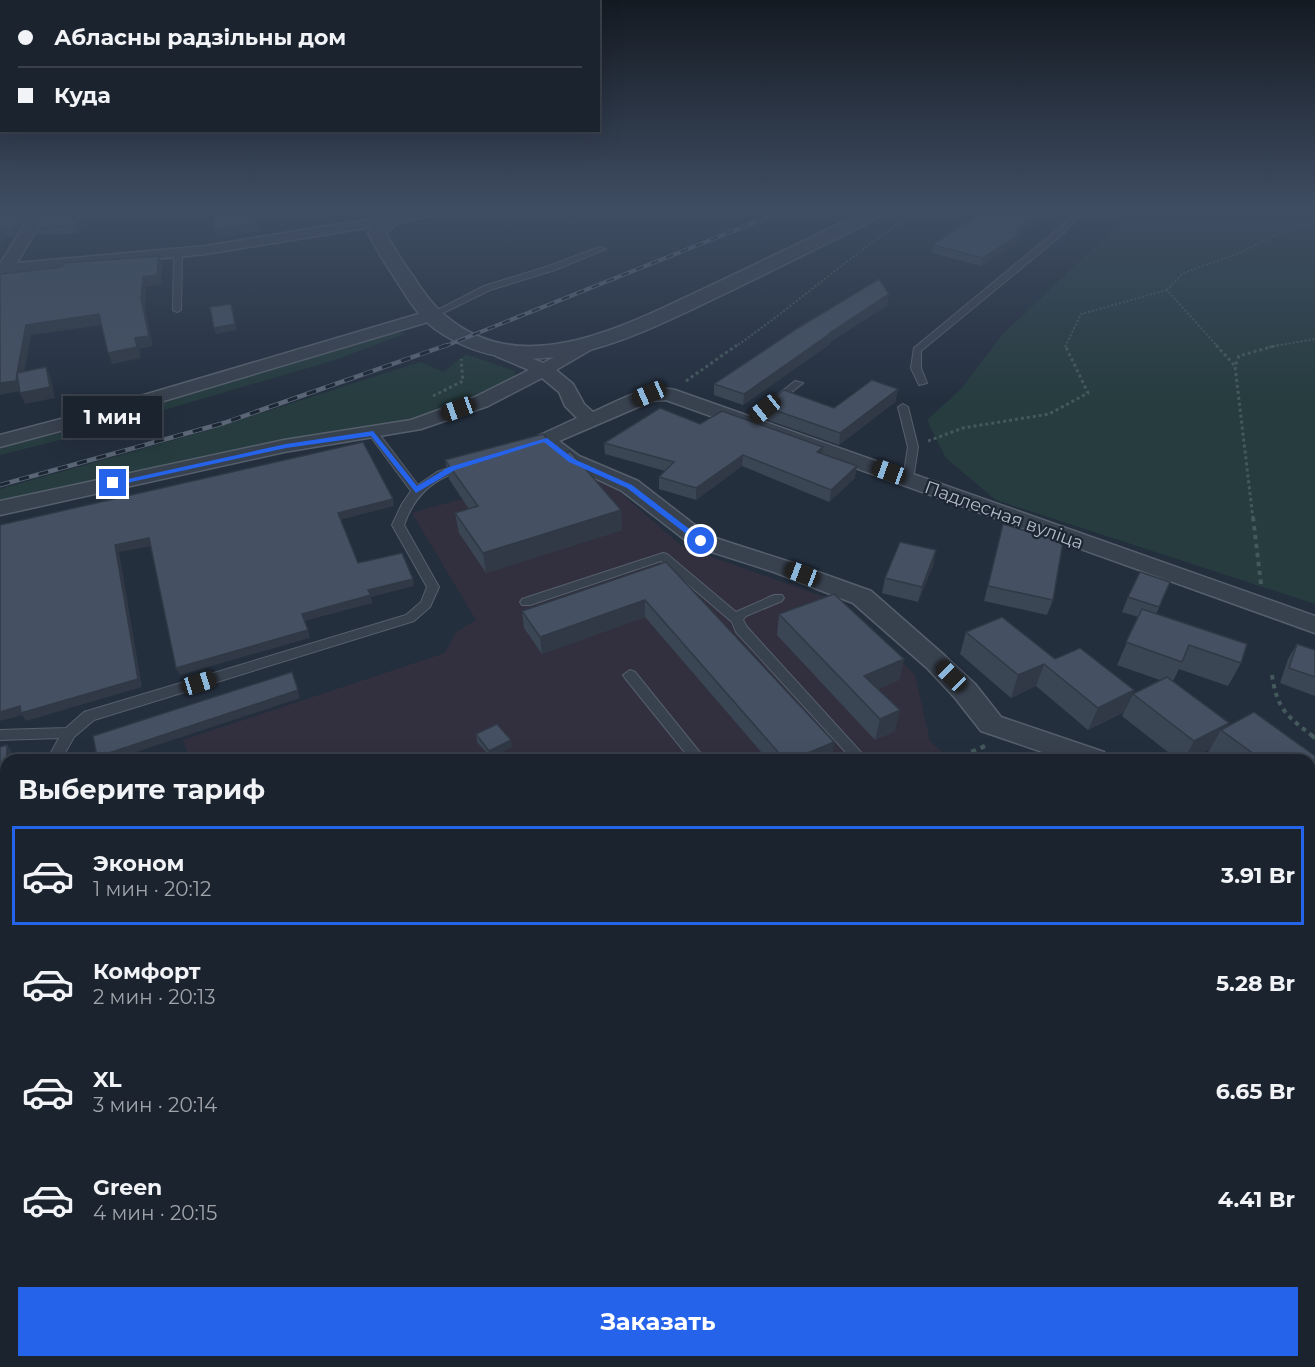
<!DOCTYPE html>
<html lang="ru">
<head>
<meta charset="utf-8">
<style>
  body { margin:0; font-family:Montserrat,sans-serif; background:#282f3a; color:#f1f3f6; height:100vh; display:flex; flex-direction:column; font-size:22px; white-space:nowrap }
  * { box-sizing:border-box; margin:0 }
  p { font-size:20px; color:#a0a4aa }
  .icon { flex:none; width:33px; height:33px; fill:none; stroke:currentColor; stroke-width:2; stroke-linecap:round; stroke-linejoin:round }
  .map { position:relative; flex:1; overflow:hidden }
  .side { position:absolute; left:0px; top:754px; width:1316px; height:614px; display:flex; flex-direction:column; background:#1b232e; border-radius:18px 18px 0 0; box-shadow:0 6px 24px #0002,0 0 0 2px #39404a }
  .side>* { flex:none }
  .banner { position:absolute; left:0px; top:0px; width:600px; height:132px; box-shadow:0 6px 24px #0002,0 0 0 2px #39404a; display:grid; align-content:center; height:132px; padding:0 18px; background:#1b232e }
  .end { position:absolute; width:27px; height:27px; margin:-14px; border:8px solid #2563eb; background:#fff; box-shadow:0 0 0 3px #fff }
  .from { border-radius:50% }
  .bubble { position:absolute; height:42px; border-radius:0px; background:#1b232e; box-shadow:0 6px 24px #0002,0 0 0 2px #39404a; font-size:20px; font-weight:700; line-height:42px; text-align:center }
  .car { position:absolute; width:18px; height:36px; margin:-18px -9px; border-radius:8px; box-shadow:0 0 4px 2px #0007; background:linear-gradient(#222 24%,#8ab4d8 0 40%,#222 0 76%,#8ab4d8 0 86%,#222 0) }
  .banner b { display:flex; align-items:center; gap:21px; height:57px; font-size:22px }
  .banner b+b { border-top:2px solid #39404a }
  .banner i { width:15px; height:15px; background:#f1f3f6 }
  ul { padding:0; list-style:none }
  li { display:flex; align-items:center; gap:18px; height:99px; margin:0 12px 9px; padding:0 6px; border:3px solid transparent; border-radius:0px }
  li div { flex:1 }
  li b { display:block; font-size:22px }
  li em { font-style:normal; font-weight:700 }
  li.selected { border-color:#2563eb }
  li>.icon { width:54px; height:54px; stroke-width:1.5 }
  h2 { padding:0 18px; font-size:27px; line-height:72px }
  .button { display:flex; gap:12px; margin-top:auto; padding:12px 18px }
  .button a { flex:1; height:69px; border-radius:0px; background:#2563eb; color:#fff; font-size:24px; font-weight:700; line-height:69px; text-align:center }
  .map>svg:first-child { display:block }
  .medical { fill:#32303f }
  .green { fill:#263c3f }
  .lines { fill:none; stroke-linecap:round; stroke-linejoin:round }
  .service-casing { stroke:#565f6c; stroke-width:2 }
  .minor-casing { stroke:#565f6c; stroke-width:3 }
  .tertiary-casing { stroke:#565f6c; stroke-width:3 }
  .path-far4 { stroke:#44595c; stroke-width:2; stroke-dasharray:2 2; stroke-linecap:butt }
  .path-far3 { stroke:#44595c; stroke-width:3; stroke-dasharray:3 3; stroke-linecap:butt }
  .path-far2 { stroke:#44595c; stroke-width:4; stroke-dasharray:4.5 4.5; stroke-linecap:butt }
  .path-far1 { stroke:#44595c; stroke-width:4.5; stroke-dasharray:5 5; stroke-linecap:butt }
  .path { stroke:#44595c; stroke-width:6; stroke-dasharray:7 7; stroke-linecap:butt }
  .service { fill:#38414e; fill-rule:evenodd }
  .minor { fill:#38414e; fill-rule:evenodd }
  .tertiary { fill:#38414e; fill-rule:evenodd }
  .rail-far1-casing { stroke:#5a6575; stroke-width:4 }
  .rail-casing { stroke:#5a6575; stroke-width:4.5 }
  .rail-far1 { stroke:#1d2633; stroke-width:2; stroke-dasharray:8; stroke-linecap:butt }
  .rail { stroke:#1d2633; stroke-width:3; stroke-dasharray:10; stroke-linecap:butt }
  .wall { fill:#3b4654 }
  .shaded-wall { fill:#303945 }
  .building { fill:#455162; stroke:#303945; stroke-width:1.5 }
  .route { fill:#2563eb }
  .labels { text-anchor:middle; stroke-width:4.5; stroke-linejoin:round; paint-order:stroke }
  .street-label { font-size:18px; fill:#b4bcc9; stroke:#1d2633 }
</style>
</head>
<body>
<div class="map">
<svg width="1315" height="1367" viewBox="0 0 1315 1367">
  <rect width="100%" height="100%" fill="#242f3e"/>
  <g class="medical">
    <polygon points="560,471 603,478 683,547 839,602 915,675 930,741 951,760 191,760 183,740 445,653 456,632 476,620 412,513"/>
    <polygon points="1310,871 1315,873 1315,1028 1310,1031"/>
    <polygon points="95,1362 841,1362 840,1367 95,1367"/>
  </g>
  <g class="green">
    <polygon points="1132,211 1315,211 1315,604 996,500 946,458 927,420 961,389 1002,335"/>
    <polygon points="393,333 407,333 335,360 68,438 0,455 0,448 65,432 372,337"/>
    <polygon points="466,354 515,371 513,381 418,419 0,504 0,489 202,432 420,362 444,372"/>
  </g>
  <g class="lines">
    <g class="service-casing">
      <g id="service">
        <polygon points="1077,211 1083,211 1064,233 921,351 921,368 927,383 919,385 911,368 914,348 1058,229"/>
        <polygon points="599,247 606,249 555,270 490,290 435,317 428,315 484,286 549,266"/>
        <polygon points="178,251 182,253 181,310 177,312 173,310 174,253"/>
        <polygon points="795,381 803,383 752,424 746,424 746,420"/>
        <polygon points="903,404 908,407 918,447 913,479 908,482 903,479 908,447 898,407"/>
        <path d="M373,430L377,431L418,485L437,472L463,463L468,466C462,471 454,472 447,476C425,486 412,502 404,525L439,587L430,607L414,621L94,720L74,737L61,760H47L59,738L0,740V730L66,728L84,712L406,615L421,602L427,587L392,525L402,504L411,491L368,433Z"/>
        <polygon points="663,553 667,554 736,612 774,595 782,595 784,598 782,601 746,616 743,620 747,627 868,760 853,760 736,632 732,622 661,561 530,605 522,605 520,602 522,599"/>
        <polygon points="630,670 635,672 706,760 691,760 625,678 623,675"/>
        <polygon points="1310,853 1315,855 1315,869 1310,867"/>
        <polygon points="6,863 6,877 0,879 0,865"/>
        <polygon points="6,911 6,932 0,930 0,913"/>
        <polygon points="1315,931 1315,947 1310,948 1310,933"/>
        <polygon points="1315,1053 1315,1073 1310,1075 1310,1055"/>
        <polygon points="6,1163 6,1202 0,1204 0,1165"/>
        <polygon points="80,1362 108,1362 106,1367 78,1367"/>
        <polygon points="171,1362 193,1362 194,1367 172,1367"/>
        <polygon points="647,1362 675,1362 673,1367 645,1367"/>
        <polygon points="887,1362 909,1362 907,1367 885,1367"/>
      </g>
    </g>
    <g class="minor-casing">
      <g id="minor">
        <polygon points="33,211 47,211 17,263 206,246 389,216 396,220 389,224 206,254 0,274 0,264"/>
        <polygon points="432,310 440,315 438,319 90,423 0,447 0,435 76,415"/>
        <path d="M586,340L592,341L595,345L592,349L556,370L573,384L584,404L593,412C618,401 647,383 675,390L1315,616V633L666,400L652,401L559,441L579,456L638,481L709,536L790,562L871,591L945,656L975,684L1001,717L1104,752L1109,760H1066L981,731L955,698L927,668L853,603L774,572L693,546L622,491L565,464L535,440L538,436L577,418L565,406L559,392L542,378L488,406L421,429L284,452L0,515V501L284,440L411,420L475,397L529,370L496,356L493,352L496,348H508L543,363Z"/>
      </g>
    </g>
    <g class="tertiary-casing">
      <path id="tertiary" d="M407,211H434L432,215L395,224L386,233C394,249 404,264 415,279C424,293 434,307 447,317C523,381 626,325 701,290C756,264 811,238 865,211H885L883,215C829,243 775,269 720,296C632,338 527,394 435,329C419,317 408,299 398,283C387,266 376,250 368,232L383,216Z"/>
    </g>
    <g class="path-far4">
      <path d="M735,347C798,303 854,252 918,211"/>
      <polyline points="1065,347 1081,314 1167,290"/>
      <polyline points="1218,347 1167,290 1183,273 1242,252 1273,236 1315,222"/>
      <polyline points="1269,347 1315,339"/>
    </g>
    <g class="path-far3">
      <polyline points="1216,345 1235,366"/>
      <polyline points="686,381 737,345"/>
      <polyline points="433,396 463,381 461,359"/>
      <polyline points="928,441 963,428 1049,414 1088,393 1065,345"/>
      <polyline points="1253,519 1235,366 1239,356 1278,345"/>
    </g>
    <g class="path-far2">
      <polyline points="1253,517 1261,584"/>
      <path d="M1272,675C1277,710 1288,717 1314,737"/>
    </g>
    <g class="path-far1">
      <polyline points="1312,736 1315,738"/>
      <polyline points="953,760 985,746"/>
      <polyline points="1310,834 1315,830"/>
    </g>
    <g class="path">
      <polyline points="0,1288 6,1293"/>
      <polyline points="330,1362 332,1367"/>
      <polyline points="808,1367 809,1362"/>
    </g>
    <use href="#service" class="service"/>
    <use href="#minor" class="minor"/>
    <use href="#tertiary" class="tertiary"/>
    <g class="rail-far1-casing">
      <polyline id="rail-far1" points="443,347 783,211"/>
    </g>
    <g class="rail-casing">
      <polyline id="rail" points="0,485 224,423 447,345"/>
    </g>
    <use href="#rail-far1" class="rail-far1"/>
    <use href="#rail" class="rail"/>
  </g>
  <g class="wall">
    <polygon points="0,211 32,211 14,237 6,237 0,249"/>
    <polygon points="43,211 92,211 78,233 36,235 33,228"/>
    <polygon points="533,211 580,211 581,214 543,220"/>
    <polygon points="982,211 1055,211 1021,233 1019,241 981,266 932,253 933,245"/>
    <polygon points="888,305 830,342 830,344 743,405 714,395 714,384"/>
    <polygon points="898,389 895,402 839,445 762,418 763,406 834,408"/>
    <polygon points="700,424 823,447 822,454 855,478 829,502 742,466 696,500 659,489 659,477 665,471 605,454 604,443"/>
    <polygon points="563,456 621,510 622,530 486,573 459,533 455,513 469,509 449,479 445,460"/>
    <polygon points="1003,524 1053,600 1047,615 984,601"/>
    <polygon points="936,550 933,565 918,602 882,593 885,578"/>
    <polygon points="666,562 834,742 831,760 768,760 645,617 542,654 524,628 522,611"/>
    <polygon points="1170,582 1156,614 1241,663 1228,686 1179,669 1173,681 1229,723 1227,727 1315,756 1315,772 1310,780 1310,760 1219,760 1208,752 1210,749 1188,760 1178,760 1122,716 1133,694 1160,680 1117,665 1138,617 1122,612 1128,597"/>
    <polygon points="779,614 904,659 899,680 878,689 895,731 875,740 777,635"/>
    <polygon points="966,632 1055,659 1134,690 1124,712 1088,730 1036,686 1011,698 960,654"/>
    <polygon points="1297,644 1315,650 1315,696 1280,683 1288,659"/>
    <polygon points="476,734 512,747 491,758 477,742"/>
  </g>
  <g class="shaded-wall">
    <polygon points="24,211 32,211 14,237 11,230"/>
    <polygon points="85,211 92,211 78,233 75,226"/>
    <polygon points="272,211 277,211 279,219 258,222 260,231 217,238 214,229 253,213"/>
    <polygon points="542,211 580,211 581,214 543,220"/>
    <polygon points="1046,211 1055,211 1021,233 1019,241 981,266 983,258 1015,231"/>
    <polygon points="3,230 6,237 0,249 0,236"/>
    <polygon points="159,256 162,266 161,285 146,287 145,308 153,346 139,349 141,358 112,364 108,353 135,338 141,298 143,277"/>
    <polygon points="889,294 888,305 830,342 830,344 743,405 744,394 830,333"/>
    <polygon points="231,304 237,330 216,334 214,328"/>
    <polygon points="99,314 103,325 31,335 22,384 17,373 26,325"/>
    <polygon points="46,367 51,378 55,398 25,404 20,393"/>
    <polygon points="17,373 21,391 0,395 0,383"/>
    <polygon points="898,389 895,402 839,445 840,433"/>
    <polygon points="823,447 822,458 817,452"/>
    <polygon points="743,455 742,466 696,500 696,488"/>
    <polygon points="857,466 855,478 829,502 831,490"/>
    <polygon points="393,499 394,506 339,520 338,513"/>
    <polygon points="621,510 622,530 486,573 483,553"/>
    <polygon points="149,538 152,546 119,552 142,687 26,721 22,715 0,721 0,712 115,545"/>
    <polygon points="936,550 933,565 918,602 922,587"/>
    <polygon points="413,579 414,586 371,597 373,603 304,621 302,614 368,590"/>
    <polygon points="645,600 645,617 542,654 540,637"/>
    <polygon points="308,630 310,638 180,675 176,668"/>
    <polygon points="904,659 899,680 860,697 864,676"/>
    <polygon points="1044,664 1036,686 1011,698 1018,675"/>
    <polygon points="292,672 300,698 112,760 99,760 97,757"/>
    <polygon points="1134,690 1124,712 1088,730 1098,708"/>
    <polygon points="900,710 895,731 875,740 880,719"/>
    <polygon points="1229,723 1224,732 1221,730 1210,749 1188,760 1184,760 1194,741"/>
    <polygon points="511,740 512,747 491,758 489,751"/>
    <polygon points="834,742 831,760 791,760"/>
    <polygon points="7,745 17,760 7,760"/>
    <polygon points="1315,766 1315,772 1310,780 1310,769"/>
    <polygon points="6,808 6,835 0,837 0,810"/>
  </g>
  <g class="building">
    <polygon points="0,211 24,211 11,230 3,230 0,236"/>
    <polygon points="43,211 85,211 75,226 33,228"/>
    <polygon points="213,211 272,211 253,213 258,222 214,229"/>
    <polygon points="982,211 1046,211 1015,231 1021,233 983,258 933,245"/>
    <polygon points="159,256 157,275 143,277 141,298 149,336 135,338 137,347 108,353 99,314 26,325 17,373 46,367 50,387 20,393 17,373 16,381 0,383 0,274 62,267 64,263"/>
    <polygon points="879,279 889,294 830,333 831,333 744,394 714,384 798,328"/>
    <polygon points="231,304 235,324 214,328 210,307"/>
    <polygon points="872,380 898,389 840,433 763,406 784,390 834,408"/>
    <polygon points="660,408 700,424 722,411 823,447 817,452 857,466 831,490 743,455 696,488 659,477 674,462 604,443"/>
    <polygon points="543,434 563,456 570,451 621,510 483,553 455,513 478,506 445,460"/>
    <polygon points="363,442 393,499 338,513 358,563 402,553 413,579 368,590 371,595 302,614 308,630 176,668 149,538 115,545 138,679 21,713 20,706 0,712 0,525"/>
    <polygon points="1003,524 1063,542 1053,600 988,586"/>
    <polygon points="900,542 936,550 922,587 885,578"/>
    <polygon points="666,562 834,742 791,760 785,760 645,600 540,637 522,611"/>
    <polygon points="1140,572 1170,582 1159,607 1128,597"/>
    <polygon points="834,594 904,659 864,676 900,710 880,719 779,614"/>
    <polygon points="1142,609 1247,644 1241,663 1189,645 1182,662 1126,642"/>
    <polygon points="1002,617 1055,659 1080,648 1134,690 1098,708 1044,664 1018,675 966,632"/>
    <polygon points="1297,644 1315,650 1315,677 1289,668"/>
    <polygon points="292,672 298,690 97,757 93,736"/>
    <polygon points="1167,677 1229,723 1194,741 1133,694"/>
    <polygon points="1254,712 1315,756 1315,766 1310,769 1310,760 1262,760 1221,730"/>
    <polygon points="497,724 511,740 489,751 476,734"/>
    <polygon points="7,745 6,808 0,810 0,747"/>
    <polygon points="1315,1102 1315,1297 1310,1301 1310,1106"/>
    <polygon points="959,1362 1235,1362 1229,1367 952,1367"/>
  </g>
  <linearGradient id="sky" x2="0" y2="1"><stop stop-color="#141a22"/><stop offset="0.52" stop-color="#3f4d63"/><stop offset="1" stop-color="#3f4d63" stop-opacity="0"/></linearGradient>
  <rect width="1315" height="402" fill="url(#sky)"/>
  <polygon class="route" points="373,431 417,486 449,467 547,438 574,459 632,485 705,541 698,543 627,488 569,462 544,442 455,470 416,493 371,436 286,448 113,486 110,483 286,444"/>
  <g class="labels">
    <g class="street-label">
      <text transform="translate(1004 515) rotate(20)" y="6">Падлесная вуліца</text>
    </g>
  </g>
</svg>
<i class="end from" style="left:701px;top:541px"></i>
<i class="end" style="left:113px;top:483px"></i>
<div class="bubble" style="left:63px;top:396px;width:99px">1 мин</div>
<i class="car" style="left:649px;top:394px;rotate:246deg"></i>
<i class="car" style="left:458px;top:409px;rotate:250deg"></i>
<i class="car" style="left:765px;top:409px;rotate:231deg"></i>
<i class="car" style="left:889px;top:472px;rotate:290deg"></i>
<i class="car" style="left:802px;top:574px;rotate:291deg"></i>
<i class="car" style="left:951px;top:676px;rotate:315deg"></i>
<i class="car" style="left:199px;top:683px;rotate:73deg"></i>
<div class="banner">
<b><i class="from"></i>Абласны радзільны дом</b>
<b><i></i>Куда</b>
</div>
<section class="side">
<h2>Выберите тариф</h2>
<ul>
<li class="selected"><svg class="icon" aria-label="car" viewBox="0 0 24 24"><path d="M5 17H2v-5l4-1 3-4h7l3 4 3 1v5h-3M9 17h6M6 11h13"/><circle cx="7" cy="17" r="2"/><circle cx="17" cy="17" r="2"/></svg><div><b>Эконом</b><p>1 мин · 20:12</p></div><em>3.91 Br</em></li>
<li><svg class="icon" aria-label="car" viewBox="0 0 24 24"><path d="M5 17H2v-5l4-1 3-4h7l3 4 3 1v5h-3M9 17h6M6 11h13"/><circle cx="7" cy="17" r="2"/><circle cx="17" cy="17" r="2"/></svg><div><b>Комфорт</b><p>2 мин · 20:13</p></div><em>5.28 Br</em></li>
<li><svg class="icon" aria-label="car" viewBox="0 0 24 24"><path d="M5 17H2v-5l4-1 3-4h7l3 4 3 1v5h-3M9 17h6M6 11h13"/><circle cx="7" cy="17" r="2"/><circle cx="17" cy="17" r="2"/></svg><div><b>XL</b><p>3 мин · 20:14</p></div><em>6.65 Br</em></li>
<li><svg class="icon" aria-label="car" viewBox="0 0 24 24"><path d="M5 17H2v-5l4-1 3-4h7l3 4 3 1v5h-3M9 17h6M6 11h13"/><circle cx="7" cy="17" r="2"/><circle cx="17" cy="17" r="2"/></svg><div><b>Green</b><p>4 мин · 20:15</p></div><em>4.41 Br</em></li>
</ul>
<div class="button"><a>Заказать</a></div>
</section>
</div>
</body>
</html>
